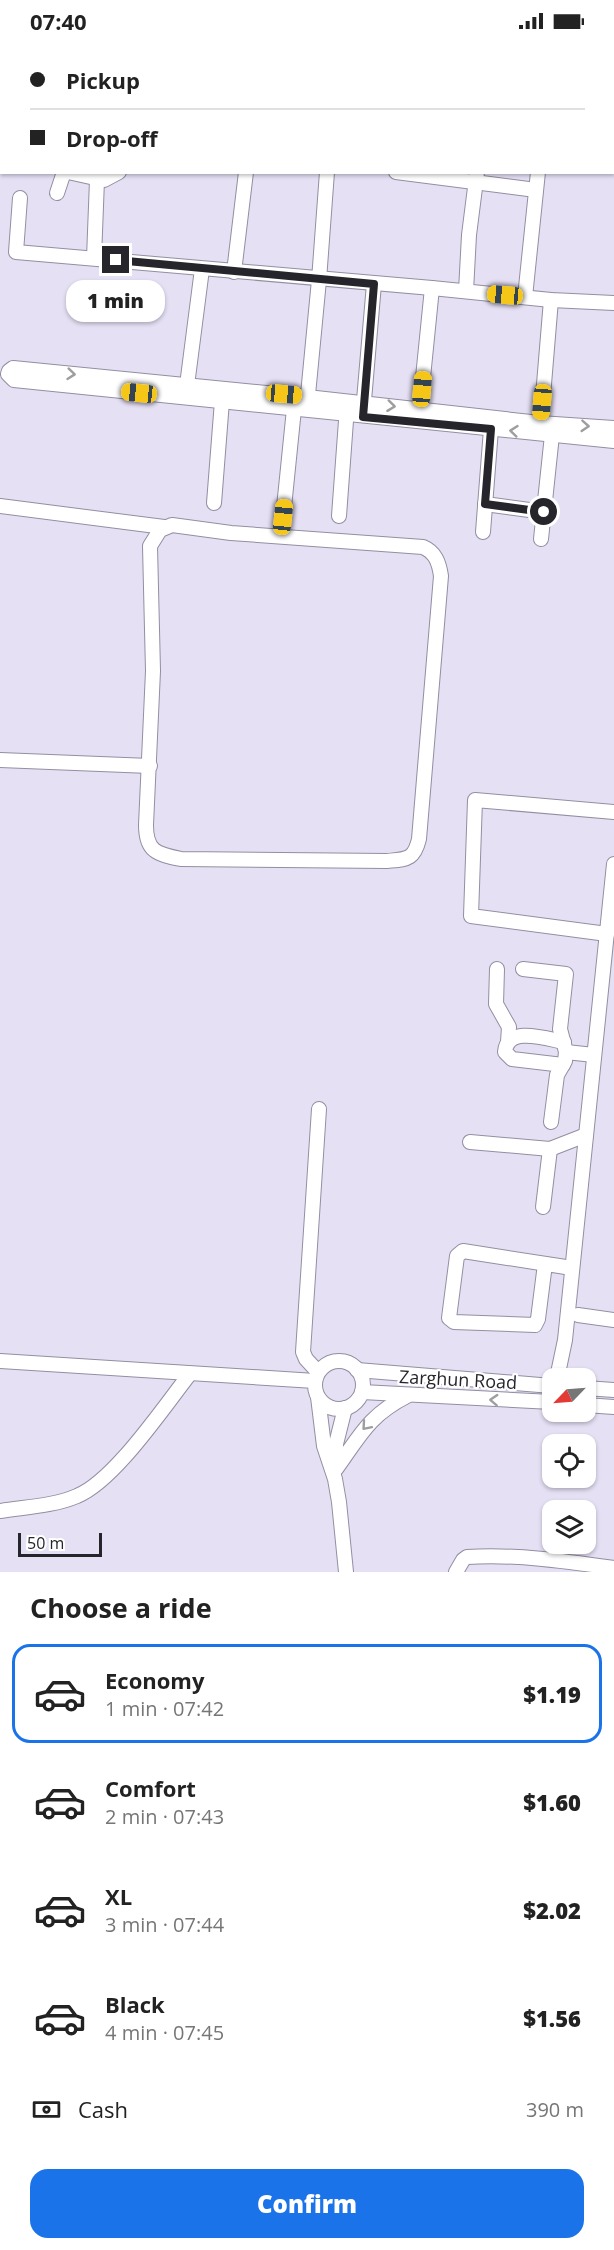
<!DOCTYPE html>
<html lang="en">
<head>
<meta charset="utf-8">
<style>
  body { margin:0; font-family:"Open Sans",sans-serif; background:#f6f6f6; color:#222; height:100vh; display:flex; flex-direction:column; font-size:22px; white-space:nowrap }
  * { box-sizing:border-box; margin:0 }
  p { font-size:20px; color:#767676 }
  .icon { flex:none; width:33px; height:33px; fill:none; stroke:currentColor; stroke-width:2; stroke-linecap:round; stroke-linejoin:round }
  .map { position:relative; height:1530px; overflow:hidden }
  .drawer { display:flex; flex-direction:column; background:#fff; flex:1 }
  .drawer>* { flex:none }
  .top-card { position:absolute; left:0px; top:0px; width:615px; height:132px; box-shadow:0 2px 4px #0004; display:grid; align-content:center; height:132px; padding:0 30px; background:#fff }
  .needle { width:39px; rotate:245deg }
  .buttons { position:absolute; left:542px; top:1326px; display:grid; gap:12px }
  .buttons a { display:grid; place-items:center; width:54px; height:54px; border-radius:12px; background:#fff; box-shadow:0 2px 4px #0004; font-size:30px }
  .scale { position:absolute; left:18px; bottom:15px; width:84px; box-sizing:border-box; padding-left:6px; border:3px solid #27252c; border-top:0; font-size:16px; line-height:21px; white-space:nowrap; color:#27252c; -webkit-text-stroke:4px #fff; paint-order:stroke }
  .end { position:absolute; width:27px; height:27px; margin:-14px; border:8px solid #27252c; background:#fff; box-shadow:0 0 0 3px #fff }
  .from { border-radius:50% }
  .bubble { position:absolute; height:42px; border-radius:18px; background:#fff; box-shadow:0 2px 4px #0004; font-size:20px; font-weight:800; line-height:42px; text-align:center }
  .car { position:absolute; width:18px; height:36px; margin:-18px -9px; border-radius:8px; box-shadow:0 0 4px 2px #0007; background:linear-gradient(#f5c518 24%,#345 0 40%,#f5c518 0 76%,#345 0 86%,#f5c518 0) }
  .top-card b { display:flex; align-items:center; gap:21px; height:57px; font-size:22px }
  .top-card b+b { border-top:2px solid #e0e0e0 }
  .top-card i { width:15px; height:15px; background:#222 }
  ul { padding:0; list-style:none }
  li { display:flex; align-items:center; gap:18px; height:99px; margin:0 12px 9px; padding:0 18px; border:3px solid transparent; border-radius:18px }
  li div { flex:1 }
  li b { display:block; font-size:22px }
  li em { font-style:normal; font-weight:800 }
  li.selected { border-color:#1a73e8 }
  li>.icon { width:54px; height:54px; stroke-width:1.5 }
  h2 { padding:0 30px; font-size:27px; line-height:72px }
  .pay { display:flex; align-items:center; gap:15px; height:66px; padding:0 30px; font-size:22px }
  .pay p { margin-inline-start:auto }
  .button { display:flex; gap:12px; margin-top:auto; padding:12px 30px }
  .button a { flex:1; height:69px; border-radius:18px; background:#1a73e8; color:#fff; font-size:24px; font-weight:800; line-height:69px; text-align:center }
  .status { display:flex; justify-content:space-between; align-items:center; height:42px; padding:0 30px; background:#fff; direction:ltr }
  .status svg { height:16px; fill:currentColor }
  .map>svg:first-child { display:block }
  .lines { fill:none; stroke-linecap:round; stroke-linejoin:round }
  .minor-casing { stroke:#938ea1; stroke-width:16 }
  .minor { stroke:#fff; stroke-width:14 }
  .oneway { stroke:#9e9da0 }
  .route { stroke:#27252c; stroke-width:8 }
  .labels { text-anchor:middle; stroke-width:4.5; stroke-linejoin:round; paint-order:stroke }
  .street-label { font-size:18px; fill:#27252c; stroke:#fff }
</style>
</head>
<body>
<div class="status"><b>07:40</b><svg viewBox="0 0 49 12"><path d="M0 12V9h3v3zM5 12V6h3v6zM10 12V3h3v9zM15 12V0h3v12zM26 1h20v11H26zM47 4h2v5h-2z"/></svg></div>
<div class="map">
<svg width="614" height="1530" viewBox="0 0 614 1530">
  <rect width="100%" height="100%" fill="#e6e0f5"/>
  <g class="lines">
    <g class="minor-casing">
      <g id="minor">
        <polyline points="28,2 28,0"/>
        <polyline points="79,2 79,0"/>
        <polyline points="138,2 138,0"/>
        <polyline points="379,2 379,0"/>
        <polyline points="491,2 491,0"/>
        <polyline points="68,130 104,138 119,130"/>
        <polyline points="396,130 536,148"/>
        <polyline points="57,151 64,130"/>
        <polyline points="20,156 16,210 432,246 551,258 614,261"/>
        <polyline points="94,216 97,138"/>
        <polyline points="234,230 246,130"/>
        <polyline points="466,249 469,193 477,130"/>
        <polyline points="525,255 538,130"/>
        <polyline points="186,351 202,227"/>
        <polyline points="307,363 319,238 327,130"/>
        <polyline points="363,370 374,242"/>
        <polyline points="419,375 432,246"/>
        <polyline points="614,386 540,381 307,355 13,326 9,329 8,332 14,338 614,399"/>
        <polyline points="540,390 551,258"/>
        <polyline points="214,461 222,359"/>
        <polyline points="485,462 544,470"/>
        <polyline points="0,464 164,485"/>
        <polyline points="339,474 347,365"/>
        <polyline points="283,475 294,367"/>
        <path d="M172,483L231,491L423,505C435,510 439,520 441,534L419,797C414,818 407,817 387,819L181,817C157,812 146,810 146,783L153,629L150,504L160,488Z"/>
        <polyline points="483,490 491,387"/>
        <polyline points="541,497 552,393"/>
        <polyline points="0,718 150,724"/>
        <polyline points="607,892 471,874 475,758 614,770"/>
        <polyline points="497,927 496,962 509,985 508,1000"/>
        <polyline points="523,927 566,932 560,987 566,1010 565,1019 557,1033 551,1080"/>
        <polyline points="566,1010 594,1013"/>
        <path d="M563,1023L512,1017L505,1010C507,983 547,997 564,1000"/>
        <polyline points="470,1100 550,1107 586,1093"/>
        <polyline points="543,1165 550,1107"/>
        <polyline points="545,1222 538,1277 535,1283 454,1280 449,1276 457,1214 463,1209 572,1226"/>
        <polyline points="578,1273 614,1278"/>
        <polyline points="0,1319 315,1339"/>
        <circle cx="339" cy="1343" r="24"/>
        <polyline points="357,1328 552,1344"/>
        <polyline points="318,1330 306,1317 303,1310 319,1067"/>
        <polyline points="557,1336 565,1298 614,822"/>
        <polyline points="585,1346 614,1348"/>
        <polyline points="362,1350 552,1360"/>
        <polyline points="318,1355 324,1404 335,1437 339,1460 346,1530"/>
        <polyline points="585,1363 614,1365"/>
        <polyline points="336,1426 336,1402 345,1366"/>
        <path d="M336,1427C360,1394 368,1374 407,1354"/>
        <path d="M0,1469C25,1465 54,1464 77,1454C114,1439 163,1366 189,1333"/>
        <path d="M456,1530L463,1518L467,1515C517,1512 565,1519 614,1526"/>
      </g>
    </g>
    <use href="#minor" class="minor"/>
  </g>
  <defs><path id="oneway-chevron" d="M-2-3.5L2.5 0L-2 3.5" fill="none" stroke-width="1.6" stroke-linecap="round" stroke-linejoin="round" transform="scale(1.5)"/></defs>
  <g class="oneway">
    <use href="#oneway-chevron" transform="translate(71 332) rotate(6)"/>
    <use href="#oneway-chevron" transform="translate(391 364) rotate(7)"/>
    <use href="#oneway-chevron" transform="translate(585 384) rotate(4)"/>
    <use href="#oneway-chevron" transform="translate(514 389) rotate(-174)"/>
    <use href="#oneway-chevron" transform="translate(494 1358) rotate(-177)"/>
    <use href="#oneway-chevron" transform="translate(366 1384) rotate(131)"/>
  </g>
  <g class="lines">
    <polyline class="route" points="116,218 374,242 363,375 491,387 485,462 544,470"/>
  </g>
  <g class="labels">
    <g class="street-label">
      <text transform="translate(458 1338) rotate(3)" y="6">Zarghun Road</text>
    </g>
  </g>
</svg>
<div class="buttons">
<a><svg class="needle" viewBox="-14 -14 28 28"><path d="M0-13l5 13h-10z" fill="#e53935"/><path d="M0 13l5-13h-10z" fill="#767676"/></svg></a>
<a><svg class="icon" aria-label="locate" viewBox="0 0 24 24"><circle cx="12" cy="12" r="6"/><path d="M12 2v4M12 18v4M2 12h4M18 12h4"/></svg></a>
<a><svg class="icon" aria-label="layers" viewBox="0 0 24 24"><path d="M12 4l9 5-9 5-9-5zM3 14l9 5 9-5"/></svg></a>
</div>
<div class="scale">50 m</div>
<i class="end from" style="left:544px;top:470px"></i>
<i class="end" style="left:116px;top:218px"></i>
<div class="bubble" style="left:66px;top:238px;width:99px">1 min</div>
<i class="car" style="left:505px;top:253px;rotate:275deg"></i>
<i class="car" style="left:422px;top:347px;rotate:5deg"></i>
<i class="car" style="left:139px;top:351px;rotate:276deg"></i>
<i class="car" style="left:284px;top:352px;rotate:95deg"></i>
<i class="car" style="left:542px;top:360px;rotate:185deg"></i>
<i class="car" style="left:283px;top:475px;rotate:6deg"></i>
<div class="top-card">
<b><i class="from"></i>Pickup</b>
<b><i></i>Drop-off</b>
</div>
</div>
<section class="drawer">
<h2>Choose a ride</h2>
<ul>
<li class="selected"><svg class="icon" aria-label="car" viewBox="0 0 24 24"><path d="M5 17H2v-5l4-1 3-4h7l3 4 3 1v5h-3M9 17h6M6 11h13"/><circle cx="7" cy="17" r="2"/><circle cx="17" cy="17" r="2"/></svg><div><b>Economy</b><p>1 min · 07:42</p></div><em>$1.19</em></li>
<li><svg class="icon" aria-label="car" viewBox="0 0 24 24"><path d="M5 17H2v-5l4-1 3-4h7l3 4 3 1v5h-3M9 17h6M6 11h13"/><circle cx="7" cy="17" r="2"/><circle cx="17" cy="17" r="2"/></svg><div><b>Comfort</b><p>2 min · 07:43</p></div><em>$1.60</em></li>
<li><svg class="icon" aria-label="car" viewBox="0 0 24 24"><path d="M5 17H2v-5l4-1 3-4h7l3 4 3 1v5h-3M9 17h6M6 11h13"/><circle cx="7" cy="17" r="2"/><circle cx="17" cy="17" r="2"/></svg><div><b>XL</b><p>3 min · 07:44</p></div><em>$2.02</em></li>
<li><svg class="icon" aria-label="car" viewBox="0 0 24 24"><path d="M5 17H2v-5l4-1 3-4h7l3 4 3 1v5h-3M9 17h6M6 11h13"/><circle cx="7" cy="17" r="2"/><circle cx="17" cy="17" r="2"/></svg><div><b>Black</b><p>4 min · 07:45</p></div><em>$1.56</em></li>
</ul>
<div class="pay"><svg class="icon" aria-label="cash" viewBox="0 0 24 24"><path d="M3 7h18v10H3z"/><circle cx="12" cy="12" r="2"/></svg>Cash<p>390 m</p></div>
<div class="button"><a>Confirm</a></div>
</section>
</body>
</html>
